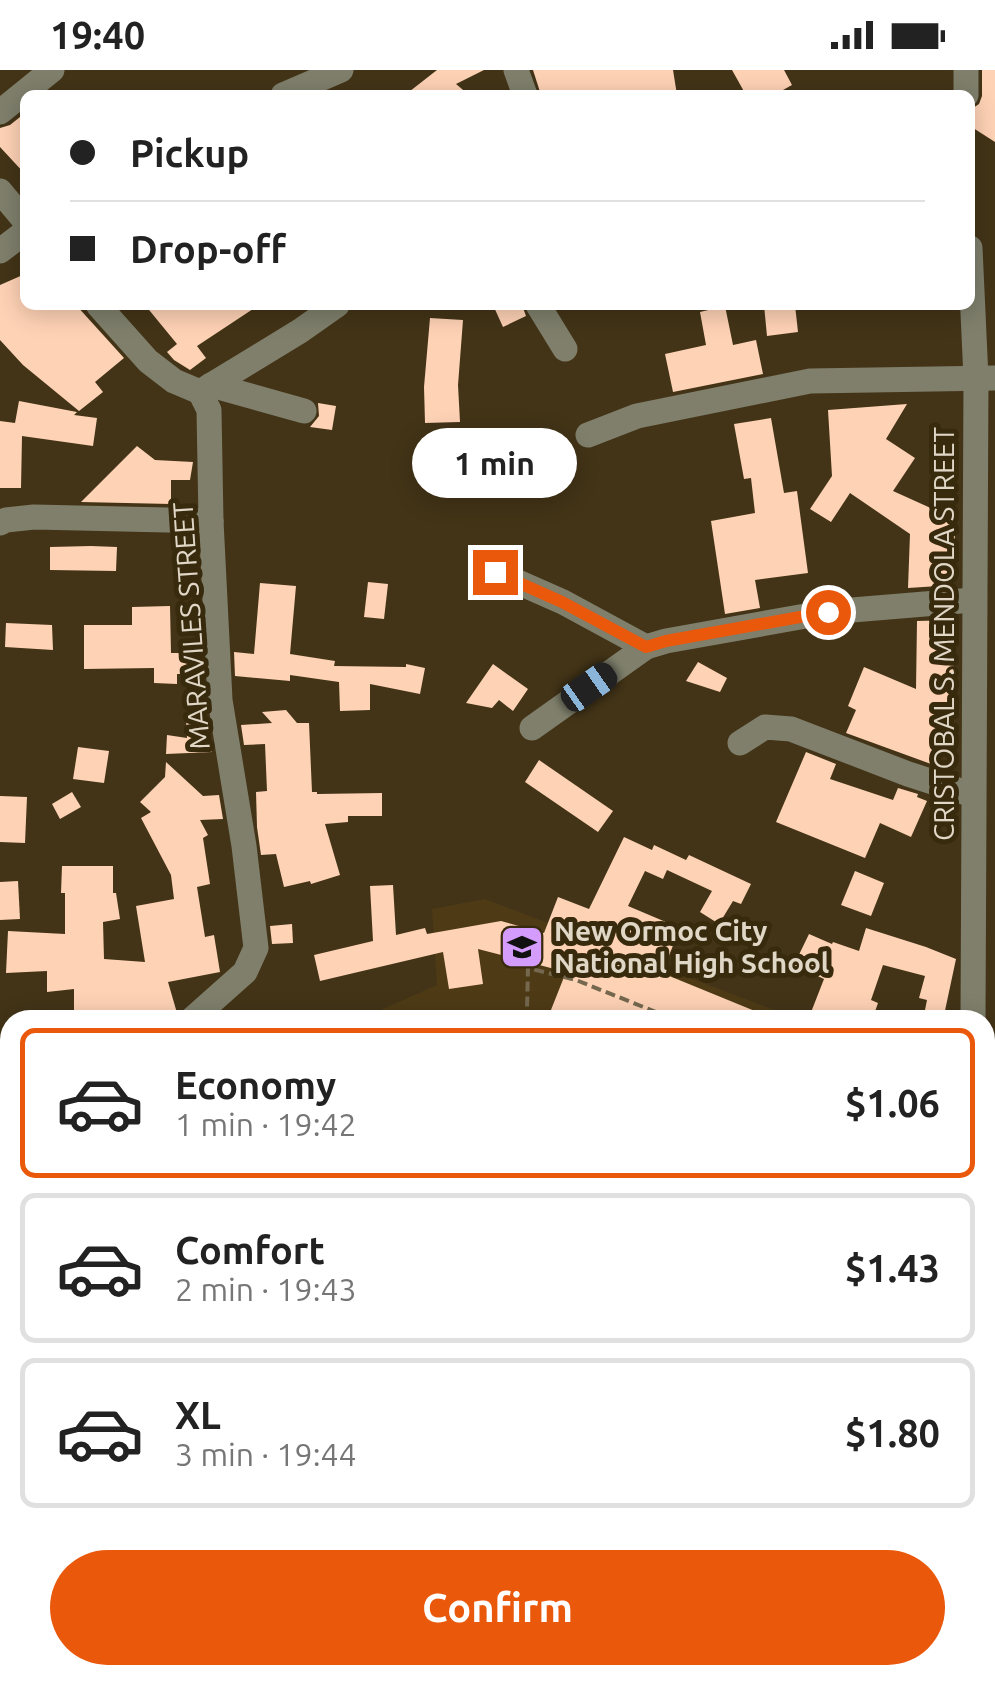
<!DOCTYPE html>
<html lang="en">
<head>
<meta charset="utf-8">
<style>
  body { margin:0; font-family:Ubuntu,sans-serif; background:#f6f6f6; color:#222; height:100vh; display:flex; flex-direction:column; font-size:38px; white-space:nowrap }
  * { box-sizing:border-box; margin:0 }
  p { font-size:32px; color:#767676 }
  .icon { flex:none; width:55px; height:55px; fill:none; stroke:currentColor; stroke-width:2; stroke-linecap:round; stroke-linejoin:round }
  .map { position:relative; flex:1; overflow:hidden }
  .drawer { position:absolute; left:0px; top:940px; width:995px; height:675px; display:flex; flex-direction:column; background:#fff; border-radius:30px 30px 0 0; box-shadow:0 5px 25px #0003 }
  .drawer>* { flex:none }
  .banner { position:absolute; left:20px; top:20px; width:955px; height:220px; border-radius:15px; box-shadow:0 5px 25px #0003; display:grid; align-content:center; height:220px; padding:0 50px; background:#fff }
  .end { position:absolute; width:45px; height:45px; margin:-22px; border:12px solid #ea580c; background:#fff; box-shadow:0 0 0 5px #fff }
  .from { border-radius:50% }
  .bubble { position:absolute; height:70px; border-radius:35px; background:#fff; box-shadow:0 5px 25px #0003; font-size:32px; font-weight:600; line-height:70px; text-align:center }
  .car { position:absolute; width:30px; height:60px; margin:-30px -15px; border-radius:12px; box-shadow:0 0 8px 2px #0007; background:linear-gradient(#222 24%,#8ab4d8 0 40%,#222 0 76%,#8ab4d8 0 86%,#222 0) }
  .banner b { display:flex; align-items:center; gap:35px; height:95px; font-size:38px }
  .banner b+b { border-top:2px solid #e0e0e0 }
  .banner i { width:25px; height:25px; background:#222 }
  ul { padding:18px 0 0; list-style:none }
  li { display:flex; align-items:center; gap:30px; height:150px; margin:0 20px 15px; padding:0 30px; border:5px solid #e0e0e0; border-radius:15px }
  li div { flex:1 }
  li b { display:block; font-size:38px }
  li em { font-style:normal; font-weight:600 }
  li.active { border-color:#ea580c }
  li>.icon { width:90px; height:90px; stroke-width:1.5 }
  .primary-button { display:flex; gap:20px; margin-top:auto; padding:20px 50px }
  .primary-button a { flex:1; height:115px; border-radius:60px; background:#ea580c; color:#fff; font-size:40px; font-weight:600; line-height:115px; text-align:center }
  .status { display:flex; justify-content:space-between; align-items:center; height:70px; padding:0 50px; background:#fff; direction:ltr }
  .status svg { height:28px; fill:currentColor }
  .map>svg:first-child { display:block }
  .built { fill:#4e3b16 }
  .building { fill:#fed2b5 }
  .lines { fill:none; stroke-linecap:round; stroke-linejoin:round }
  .path { stroke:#75684f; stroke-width:4; stroke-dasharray:10 5; stroke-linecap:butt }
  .minor { stroke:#7f7f6c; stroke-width:25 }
  .major { stroke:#c6c8a0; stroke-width:25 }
  .route { stroke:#ea580c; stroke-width:12 }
  .labels { text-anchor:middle; stroke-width:10; stroke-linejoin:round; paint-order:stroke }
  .street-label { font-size:28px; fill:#e0d7c7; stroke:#382a0c }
  .poi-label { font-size:28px; font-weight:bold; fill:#e0d7c7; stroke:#382a0c; text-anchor:start }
</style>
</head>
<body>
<div class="status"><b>19:40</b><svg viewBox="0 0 49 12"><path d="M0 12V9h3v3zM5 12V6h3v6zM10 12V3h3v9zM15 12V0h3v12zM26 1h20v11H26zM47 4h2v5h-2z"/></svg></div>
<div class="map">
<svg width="995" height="1615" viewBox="0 0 995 1615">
  <rect width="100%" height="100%" fill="#433417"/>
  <g class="built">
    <polygon points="485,829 800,950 358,950 437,915 432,839"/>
    <polygon points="10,1343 10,1601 0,1582 0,1348"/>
    <polygon points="12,1605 805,1605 793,1615 18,1615"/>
  </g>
  <g class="building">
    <polygon points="437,0 484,0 456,14 469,25 405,25"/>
    <polygon points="533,0 673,0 677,25 541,25"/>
    <polygon points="732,0 784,0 792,15 774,25 746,25"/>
    <polygon points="982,0 995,0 995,72 970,56 970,40 979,34 982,26"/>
    <polygon points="25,43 25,104 0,77 0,58 10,55"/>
    <polygon points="25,204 25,235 76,235 124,288 95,312 103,322 79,341 23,295 0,270 0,215"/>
    <polygon points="145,235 259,235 197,276 206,288 190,300 174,290 167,282 177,274"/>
    <polygon points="493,235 522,235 526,246 503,257"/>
    <polygon points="764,235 795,235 798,262 767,266"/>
    <polygon points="725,236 733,275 756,270 763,304 673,322 665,284 706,275 700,242"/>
    <polygon points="430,248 463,250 458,315 460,352 425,353 424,317"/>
    <polygon points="19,331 77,342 74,345 97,348 93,376 22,366 21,418 0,418 0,351 15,353"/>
    <polygon points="318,333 336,336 332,360 310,357 319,346"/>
    <polygon points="907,334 886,369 915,388 893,421 955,449 954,515 908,518 910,464 850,423 831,452 810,439 832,406 828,340"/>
    <polygon points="771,348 784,423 797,421 808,503 755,510 760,538 725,544 711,451 755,443 751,408 744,409 734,354"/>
    <polygon points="137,376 155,390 193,392 190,410 171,410 171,434 81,432"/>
    <polygon points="91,476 117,477 116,501 50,500 50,477"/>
    <polygon points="368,512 388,514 384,549 364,547"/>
    <polygon points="260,513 296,516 290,584 335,591 334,596 406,597 406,594 425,598 420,624 370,614 370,640 340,641 339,612 290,605 290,611 235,606 234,582 254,584"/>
    <polygon points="170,536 171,583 201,583 202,604 177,604 177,614 154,613 154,598 84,599 84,555 132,555 132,537"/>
    <polygon points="954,550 953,641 931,694 846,663 856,640 848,636 864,597 916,619 917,551"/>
    <polygon points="6,553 52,555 53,580 5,577"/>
    <polygon points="698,592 727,608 720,622 686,611"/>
    <polygon points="493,594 528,619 513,641 499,630 492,638 466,633"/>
    <polygon points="286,640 297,653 309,653 312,722 317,722 317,724 382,723 382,746 348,746 348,752 325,754 340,805 311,814 310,811 284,817 276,784 261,785 257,757 256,722 267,721 265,674 244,675 241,655 272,653 262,642"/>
    <polygon points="206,645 212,682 166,684 167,665 187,668 186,646"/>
    <polygon points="78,677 109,681 104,713 73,709"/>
    <polygon points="806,682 836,694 830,709 893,730 898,718 918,724 917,727 927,731 911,767 880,753 865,788 776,752"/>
    <polygon points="539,690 613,741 598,762 525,712"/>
    <polygon points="166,692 203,726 219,725 223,749 200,750 208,765 203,768 210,814 197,817 205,867 214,865 220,902 168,912 177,943 175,950 74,950 74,919 47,922 47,901 6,903 8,861 65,864 65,823 61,823 62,796 113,796 113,823 116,823 120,849 103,852 104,889 145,892 136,836 174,829 171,805 141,748 151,742 140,732 165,707"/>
    <polygon points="72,722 81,737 60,749 52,734"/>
    <polygon points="0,726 27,727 25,773 0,772"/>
    <polygon points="624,767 652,780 654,775 686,790 689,785 751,814 741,834 733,831 719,854 700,842 712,821 667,800 663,809 645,801 628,836 680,858 662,903 777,950 547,950 566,902 478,879 483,914 449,919 443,882 320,911 314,885 373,871 370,816 393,815 396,865 425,858 427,864 501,851 544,863 558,827 589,839"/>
    <polygon points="855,801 884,813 871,846 841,835"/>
    <polygon points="18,811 20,849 0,850 0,812"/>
    <polygon points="292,854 293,873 272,874 270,856"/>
    <polygon points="866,858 926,877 956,889 943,950 923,950 927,930 919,928 925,906 883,895 871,930 878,933 872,950 808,950 824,909 794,895 809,864 832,874 833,872 859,881"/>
  </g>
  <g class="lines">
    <g class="path">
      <polyline points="521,950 527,939 528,898 576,910 676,950"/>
      <polyline points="0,1416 10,1410"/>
      <polyline points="0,1444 10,1465"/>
      <polyline points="552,1605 564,1615"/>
      <polyline points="370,1615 378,1605"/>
      <polyline points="530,1615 538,1605"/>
      <polyline points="618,1615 630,1605"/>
      <polyline points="696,1615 707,1605"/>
    </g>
    <g class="minor">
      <polyline points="516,0 525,25"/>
      <polyline points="283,25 341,0"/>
      <polyline points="966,25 966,0"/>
      <polyline points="0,42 52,0"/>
      <polyline points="0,121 25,151"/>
      <polyline points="970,178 976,308 973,950"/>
      <polyline points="0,181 25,162"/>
      <polyline points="98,235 148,291 174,311 200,322 209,340 211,451 220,630 244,776 256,878 245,902 191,950"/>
      <polyline points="538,235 565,279"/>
      <polyline points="211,315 304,341"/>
      <polyline points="200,322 300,261 337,235"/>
      <polyline points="588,365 637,346 810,311 995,308"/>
      <polyline points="0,453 6,450 34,447 211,451"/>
      <polyline points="495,502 563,532 646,577 666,571 828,542 973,530"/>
      <polyline points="532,658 646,577"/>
      <polyline points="740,673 765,657 791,659 908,704 973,725"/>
      <polyline points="985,1022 995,1022"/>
      <polyline points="985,1259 995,1259"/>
      <polyline points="783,1605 791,1615"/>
      <polyline points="58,1615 74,1605"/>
    </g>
    <g class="major">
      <polyline points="845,1615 858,1605"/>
      <polyline points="955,1615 956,1605"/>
    </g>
  </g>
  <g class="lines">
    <polyline class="route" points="495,502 562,532 646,577 666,571 828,542"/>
  </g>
  <defs>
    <g id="school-square" transform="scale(2.25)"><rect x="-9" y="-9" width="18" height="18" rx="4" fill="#d39cfd" stroke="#382a0c"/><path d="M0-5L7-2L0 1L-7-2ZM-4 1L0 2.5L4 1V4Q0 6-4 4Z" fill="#111"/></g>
  </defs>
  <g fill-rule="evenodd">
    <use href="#school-square" x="522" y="877"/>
  </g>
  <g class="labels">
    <g class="street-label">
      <text transform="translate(191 556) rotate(-94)" y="10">MARAVILES STREET</text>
      <text transform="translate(944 564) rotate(-90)" y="10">CRISTOBAL S. MENDOLA STREET</text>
    </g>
    <g class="poi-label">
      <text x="554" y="871">New Ormoc City<tspan x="554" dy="32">National High School</tspan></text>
    </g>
  </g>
</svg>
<i class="end from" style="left:828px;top:542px"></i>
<i class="end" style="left:495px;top:502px"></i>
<div class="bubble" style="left:412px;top:358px;width:165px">1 min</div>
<i class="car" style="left:589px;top:617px;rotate:55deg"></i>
<div class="banner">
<b><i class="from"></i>Pickup</b>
<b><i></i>Drop-off</b>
</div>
<section class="drawer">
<ul>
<li class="active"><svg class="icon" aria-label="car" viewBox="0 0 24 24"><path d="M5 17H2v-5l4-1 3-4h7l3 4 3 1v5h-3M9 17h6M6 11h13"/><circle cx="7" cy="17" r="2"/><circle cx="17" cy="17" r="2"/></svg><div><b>Economy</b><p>1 min · 19:42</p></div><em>$1.06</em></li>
<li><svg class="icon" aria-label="car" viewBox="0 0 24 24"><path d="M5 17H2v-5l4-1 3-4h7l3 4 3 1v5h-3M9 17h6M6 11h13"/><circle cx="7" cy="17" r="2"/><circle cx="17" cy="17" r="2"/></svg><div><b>Comfort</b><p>2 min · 19:43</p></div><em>$1.43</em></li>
<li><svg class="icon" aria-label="car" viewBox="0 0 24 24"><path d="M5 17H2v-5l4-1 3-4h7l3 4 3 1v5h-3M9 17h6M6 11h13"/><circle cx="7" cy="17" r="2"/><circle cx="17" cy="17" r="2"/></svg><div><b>XL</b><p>3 min · 19:44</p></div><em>$1.80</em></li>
</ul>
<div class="primary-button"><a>Confirm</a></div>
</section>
</div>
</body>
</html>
